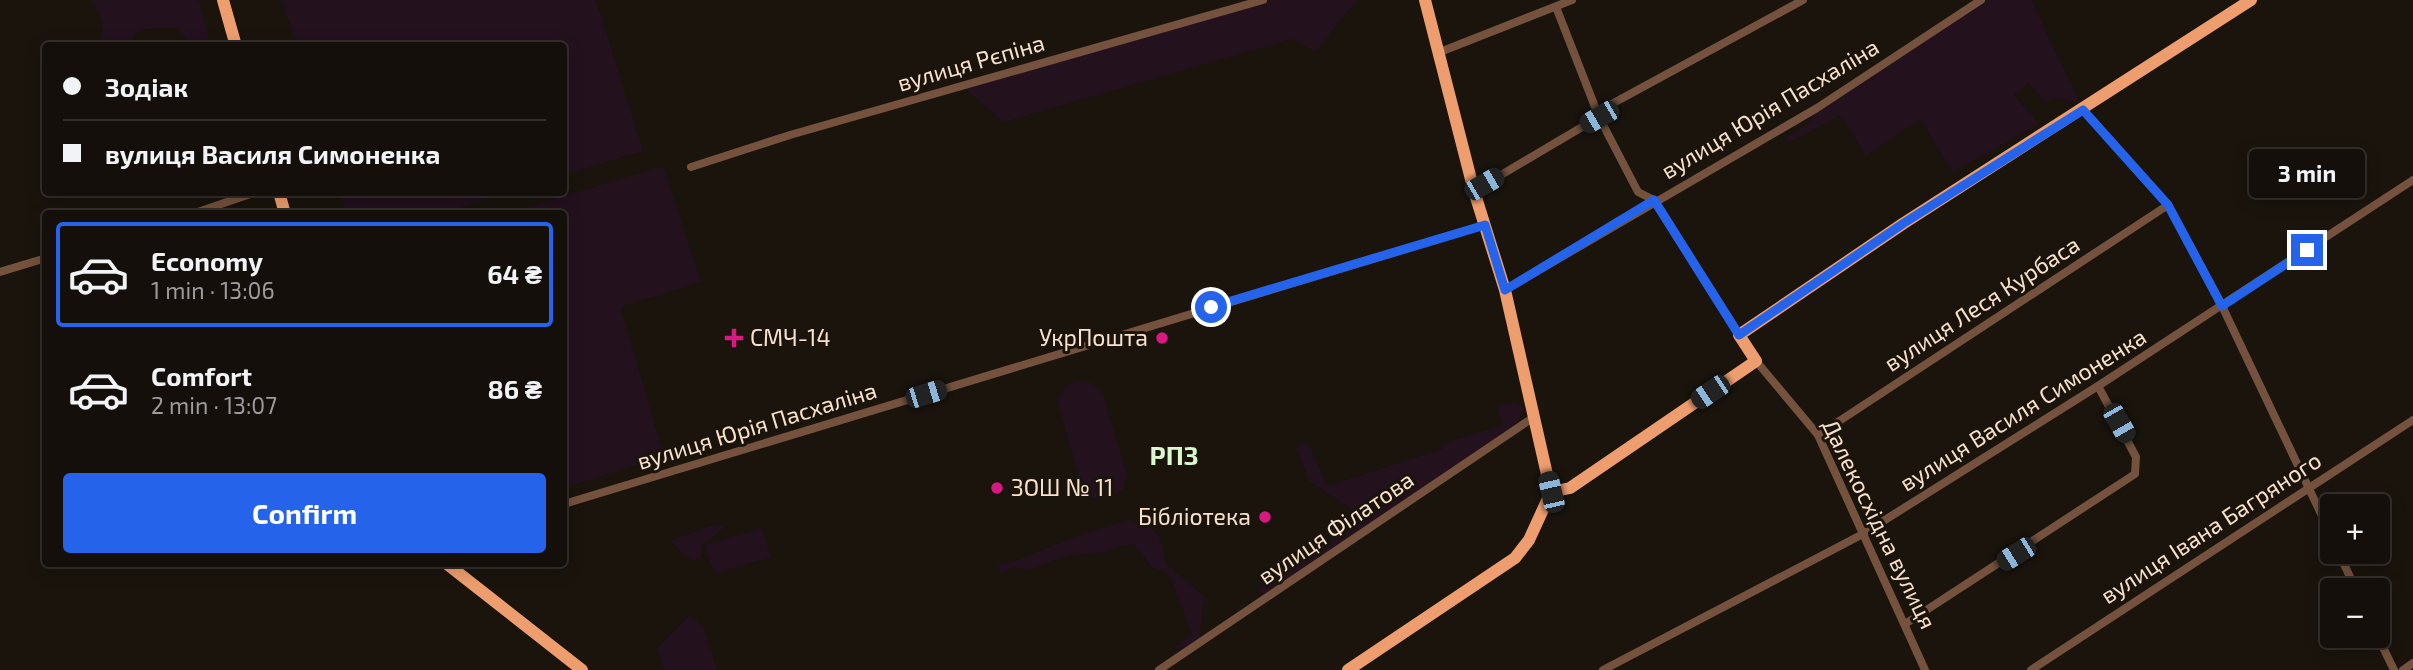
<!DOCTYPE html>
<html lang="en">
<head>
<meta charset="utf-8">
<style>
  body { margin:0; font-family:"Exo 2",sans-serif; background:#211d18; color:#f1f3f6; height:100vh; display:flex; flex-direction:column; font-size:26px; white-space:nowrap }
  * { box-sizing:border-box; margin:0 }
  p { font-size:23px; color:#9d9c9c }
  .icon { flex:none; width:38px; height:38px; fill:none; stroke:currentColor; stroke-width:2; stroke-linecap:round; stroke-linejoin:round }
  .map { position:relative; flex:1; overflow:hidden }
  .details { position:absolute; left:42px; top:210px; width:525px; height:357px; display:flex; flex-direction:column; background:#140f0a; border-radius:7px; box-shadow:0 4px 18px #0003,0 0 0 2px #332f2b }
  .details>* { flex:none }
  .top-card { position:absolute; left:42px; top:42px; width:525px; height:154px; border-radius:7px; box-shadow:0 4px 18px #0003,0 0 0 2px #332f2b; display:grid; align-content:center; height:154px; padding:0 21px; background:#140f0a }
  .buttons { position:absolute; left:2320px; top:494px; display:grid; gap:14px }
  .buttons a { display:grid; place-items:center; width:70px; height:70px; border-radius:7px; background:#140f0a; box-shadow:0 4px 18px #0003,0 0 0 2px #332f2b; font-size:35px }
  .end { position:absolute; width:32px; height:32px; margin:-16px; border:9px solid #2563eb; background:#fff; box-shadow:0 0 0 4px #fff }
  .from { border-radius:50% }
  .bubble { position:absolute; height:49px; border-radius:7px; background:#140f0a; box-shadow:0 4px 18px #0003,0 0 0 2px #332f2b; font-size:23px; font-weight:700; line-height:49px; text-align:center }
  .car { position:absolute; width:21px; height:42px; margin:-21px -10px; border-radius:9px; box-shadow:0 0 5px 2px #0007; background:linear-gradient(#222 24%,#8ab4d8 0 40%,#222 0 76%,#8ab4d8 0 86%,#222 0) }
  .top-card b { display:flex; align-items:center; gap:24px; height:66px; font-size:26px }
  .top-card b+b { border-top:2px solid #332f2b }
  .top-card i { width:18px; height:18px; background:#f1f3f6 }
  ul { padding:12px 0 0; list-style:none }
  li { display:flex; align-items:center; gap:21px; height:105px; margin:0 14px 10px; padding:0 7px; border:4px solid transparent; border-radius:7px }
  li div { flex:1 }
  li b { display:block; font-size:26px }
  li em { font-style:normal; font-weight:700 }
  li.on { border-color:#2563eb }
  li>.icon { width:63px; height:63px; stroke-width:1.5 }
  .cta { display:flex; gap:14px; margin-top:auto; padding:14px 21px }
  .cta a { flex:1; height:80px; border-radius:7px; background:#2563eb; color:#fff; font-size:28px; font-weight:700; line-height:80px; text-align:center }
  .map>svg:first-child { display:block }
  .green { fill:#23111e }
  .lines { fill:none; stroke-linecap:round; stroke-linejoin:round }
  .street { stroke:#74523d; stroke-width:8 }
  .secondary { stroke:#ee9e6e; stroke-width:12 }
  .route { stroke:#2563eb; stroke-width:9 }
  .poi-dot { fill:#d81982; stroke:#1a140d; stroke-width:2.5 }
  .labels { text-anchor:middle; stroke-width:6; stroke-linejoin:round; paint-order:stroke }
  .street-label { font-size:23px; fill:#f9e1cc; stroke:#1a140d }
  .poi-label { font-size:23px; fill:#f9e1cc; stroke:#1a140d; text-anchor:start }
  .quarter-label { font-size:26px; font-weight:bold; fill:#daf9ce; stroke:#1a140d }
</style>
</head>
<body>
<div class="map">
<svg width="2413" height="670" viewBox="0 0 2413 670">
  <rect width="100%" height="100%" fill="#1a140d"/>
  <g class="green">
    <path d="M198,0L211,45H189L178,27C161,31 147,24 132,36L135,45H99L103,21L92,0Z"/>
    <polygon points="282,0 596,0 643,151 564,175 564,46 296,45"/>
    <polygon points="1263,0 1357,0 1315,52 1292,39 1004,122 962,86"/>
    <polygon points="1981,0 2031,0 2080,103 2054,98 2046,103 2028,83 2014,95 2039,124 1953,172 1920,119 1866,156 1841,115 1787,144 1785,139 1810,122 1817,108"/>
    <polygon points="663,166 701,282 620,307 664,456 564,488 564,214 508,213"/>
    <polygon points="340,193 340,192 508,193 440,213 346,213"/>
    <polygon points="1076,381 1092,383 1102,393 1127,474 1123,489 1109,499 1092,498 1082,487 1058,403 1064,388"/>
    <polygon points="1516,402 1524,407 1517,424 1266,594 1256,590 1364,517 1309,481 1296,447 1308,442 1327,486 1443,449 1442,444 1503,425 1497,405"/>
    <path d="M1129,520L1152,529L1159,536L1166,564L1206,598L1202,609L1200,638L1186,647H1174L1192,634L1169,573L1153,568L1134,545C1121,544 1115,549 1103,552C1090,555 1077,552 1064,557C1047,562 1031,574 1013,567L1001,574L998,564L1013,562L1071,538Z"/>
    <polygon points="713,525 726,526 702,545 702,556 693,561 669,541"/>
    <polygon points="762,528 771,557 714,574 705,545"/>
    <polygon points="689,616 703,626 717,670 664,670 657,648"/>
  </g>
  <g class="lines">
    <g class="street">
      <polyline points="1556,7 1599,117 1638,192 1654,200 1739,335"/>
      <polyline points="1440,52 1572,0"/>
      <polyline points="2083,110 2168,205 2222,306 2333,539"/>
      <polyline points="691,167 790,135 1263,0"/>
      <polyline points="1474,191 1599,117 1608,106 1803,0"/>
      <polyline points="192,214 256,192"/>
      <polyline points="0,272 46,258"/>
      <polyline points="1505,290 1817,108 1981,0"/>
      <polyline points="1756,361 1818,435 1925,670"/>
      <polyline points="1818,435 2168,205"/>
      <polyline points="564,504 1485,225"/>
      <polyline points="2338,551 2356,590"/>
      <polyline points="1905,624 2135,474 2136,457 2098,386"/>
      <polyline points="2377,635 2394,670"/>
      <polyline points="1159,670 1534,417"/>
      <polyline points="1603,670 1861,535 2098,386 2413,180"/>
      <polyline points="2031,670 2413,420"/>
      <polyline points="2403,670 2413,663"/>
    </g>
    <g class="secondary">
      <polyline points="223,0 236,46"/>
      <polyline points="1425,0 1474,191 1505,290 1551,492"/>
      <polyline points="279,192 285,214"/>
      <polyline points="447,564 582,670"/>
      <polyline points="1348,670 1515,558 1529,540 1551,492 1570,488 1756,361 1739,335 1904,223 2251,0"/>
    </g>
  </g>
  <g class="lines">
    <polyline class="route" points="1211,307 1485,225 1505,290 1654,200 1739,335 1904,223 2083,110 2168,205 2222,306 2307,250"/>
  </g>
  <g class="poi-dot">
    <path d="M730.5 327.5h7v7h7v7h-7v7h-7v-7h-7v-7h7z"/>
    <circle cx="1162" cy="338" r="7"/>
    <circle cx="997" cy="488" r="7"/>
    <circle cx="1265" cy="517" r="7"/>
  </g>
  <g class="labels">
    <g class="street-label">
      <text transform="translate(971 63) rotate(-16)" y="8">вулиця Рєпіна</text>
      <text transform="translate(1770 109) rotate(-31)" y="8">вулиця Юрія Пасхаліна</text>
      <text transform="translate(1982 304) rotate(-33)" y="8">вулиця Леся Курбаса</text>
      <text transform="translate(2023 410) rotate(-32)" y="8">вулиця Василя Симоненка</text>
      <text transform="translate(757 426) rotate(-17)" y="8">вулиця Юрія Пасхаліна</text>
      <text transform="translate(1879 524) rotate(64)" y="8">Далекосхідна вулиця</text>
      <text transform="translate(1336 528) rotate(-34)" y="8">вулиця Філатова</text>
      <text transform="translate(2211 528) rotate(-33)" y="8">вулиця Івана Багряного</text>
    </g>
    <g class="poi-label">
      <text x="750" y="346">СМЧ-14</text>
      <text x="1148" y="346" text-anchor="end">УкрПошта</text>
      <text x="1011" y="496">ЗОШ № 11</text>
      <text x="1251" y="525" text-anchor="end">Бібліотека</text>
    </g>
    <g class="quarter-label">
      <text x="1174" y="465">РПЗ</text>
    </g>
  </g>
</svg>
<div class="buttons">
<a>+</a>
<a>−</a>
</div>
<i class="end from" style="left:1211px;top:307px"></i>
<i class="end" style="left:2307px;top:250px"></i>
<div class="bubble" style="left:2249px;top:149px;width:116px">3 min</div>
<i class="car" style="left:1599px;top:117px;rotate:240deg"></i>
<i class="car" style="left:1484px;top:184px;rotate:60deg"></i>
<i class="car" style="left:1710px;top:392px;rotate:236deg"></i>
<i class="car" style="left:926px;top:394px;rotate:73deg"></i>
<i class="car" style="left:2119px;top:423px;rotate:150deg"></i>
<i class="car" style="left:1551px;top:492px;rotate:347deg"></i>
<i class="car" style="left:2016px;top:554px;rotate:238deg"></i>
<div class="top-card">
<b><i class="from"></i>Зодіак</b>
<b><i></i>вулиця Василя Симоненка</b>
</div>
<section class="details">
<ul>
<li class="on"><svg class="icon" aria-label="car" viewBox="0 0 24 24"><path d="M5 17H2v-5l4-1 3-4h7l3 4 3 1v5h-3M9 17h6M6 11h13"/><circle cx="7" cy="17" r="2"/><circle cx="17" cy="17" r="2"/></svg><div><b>Economy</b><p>1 min · 13:06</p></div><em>64 ₴</em></li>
<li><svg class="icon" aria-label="car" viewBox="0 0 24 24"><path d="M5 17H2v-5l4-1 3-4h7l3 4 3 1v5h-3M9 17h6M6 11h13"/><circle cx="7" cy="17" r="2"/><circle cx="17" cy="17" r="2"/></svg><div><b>Comfort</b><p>2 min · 13:07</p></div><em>86 ₴</em></li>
</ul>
<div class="cta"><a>Confirm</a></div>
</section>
</div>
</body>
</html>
